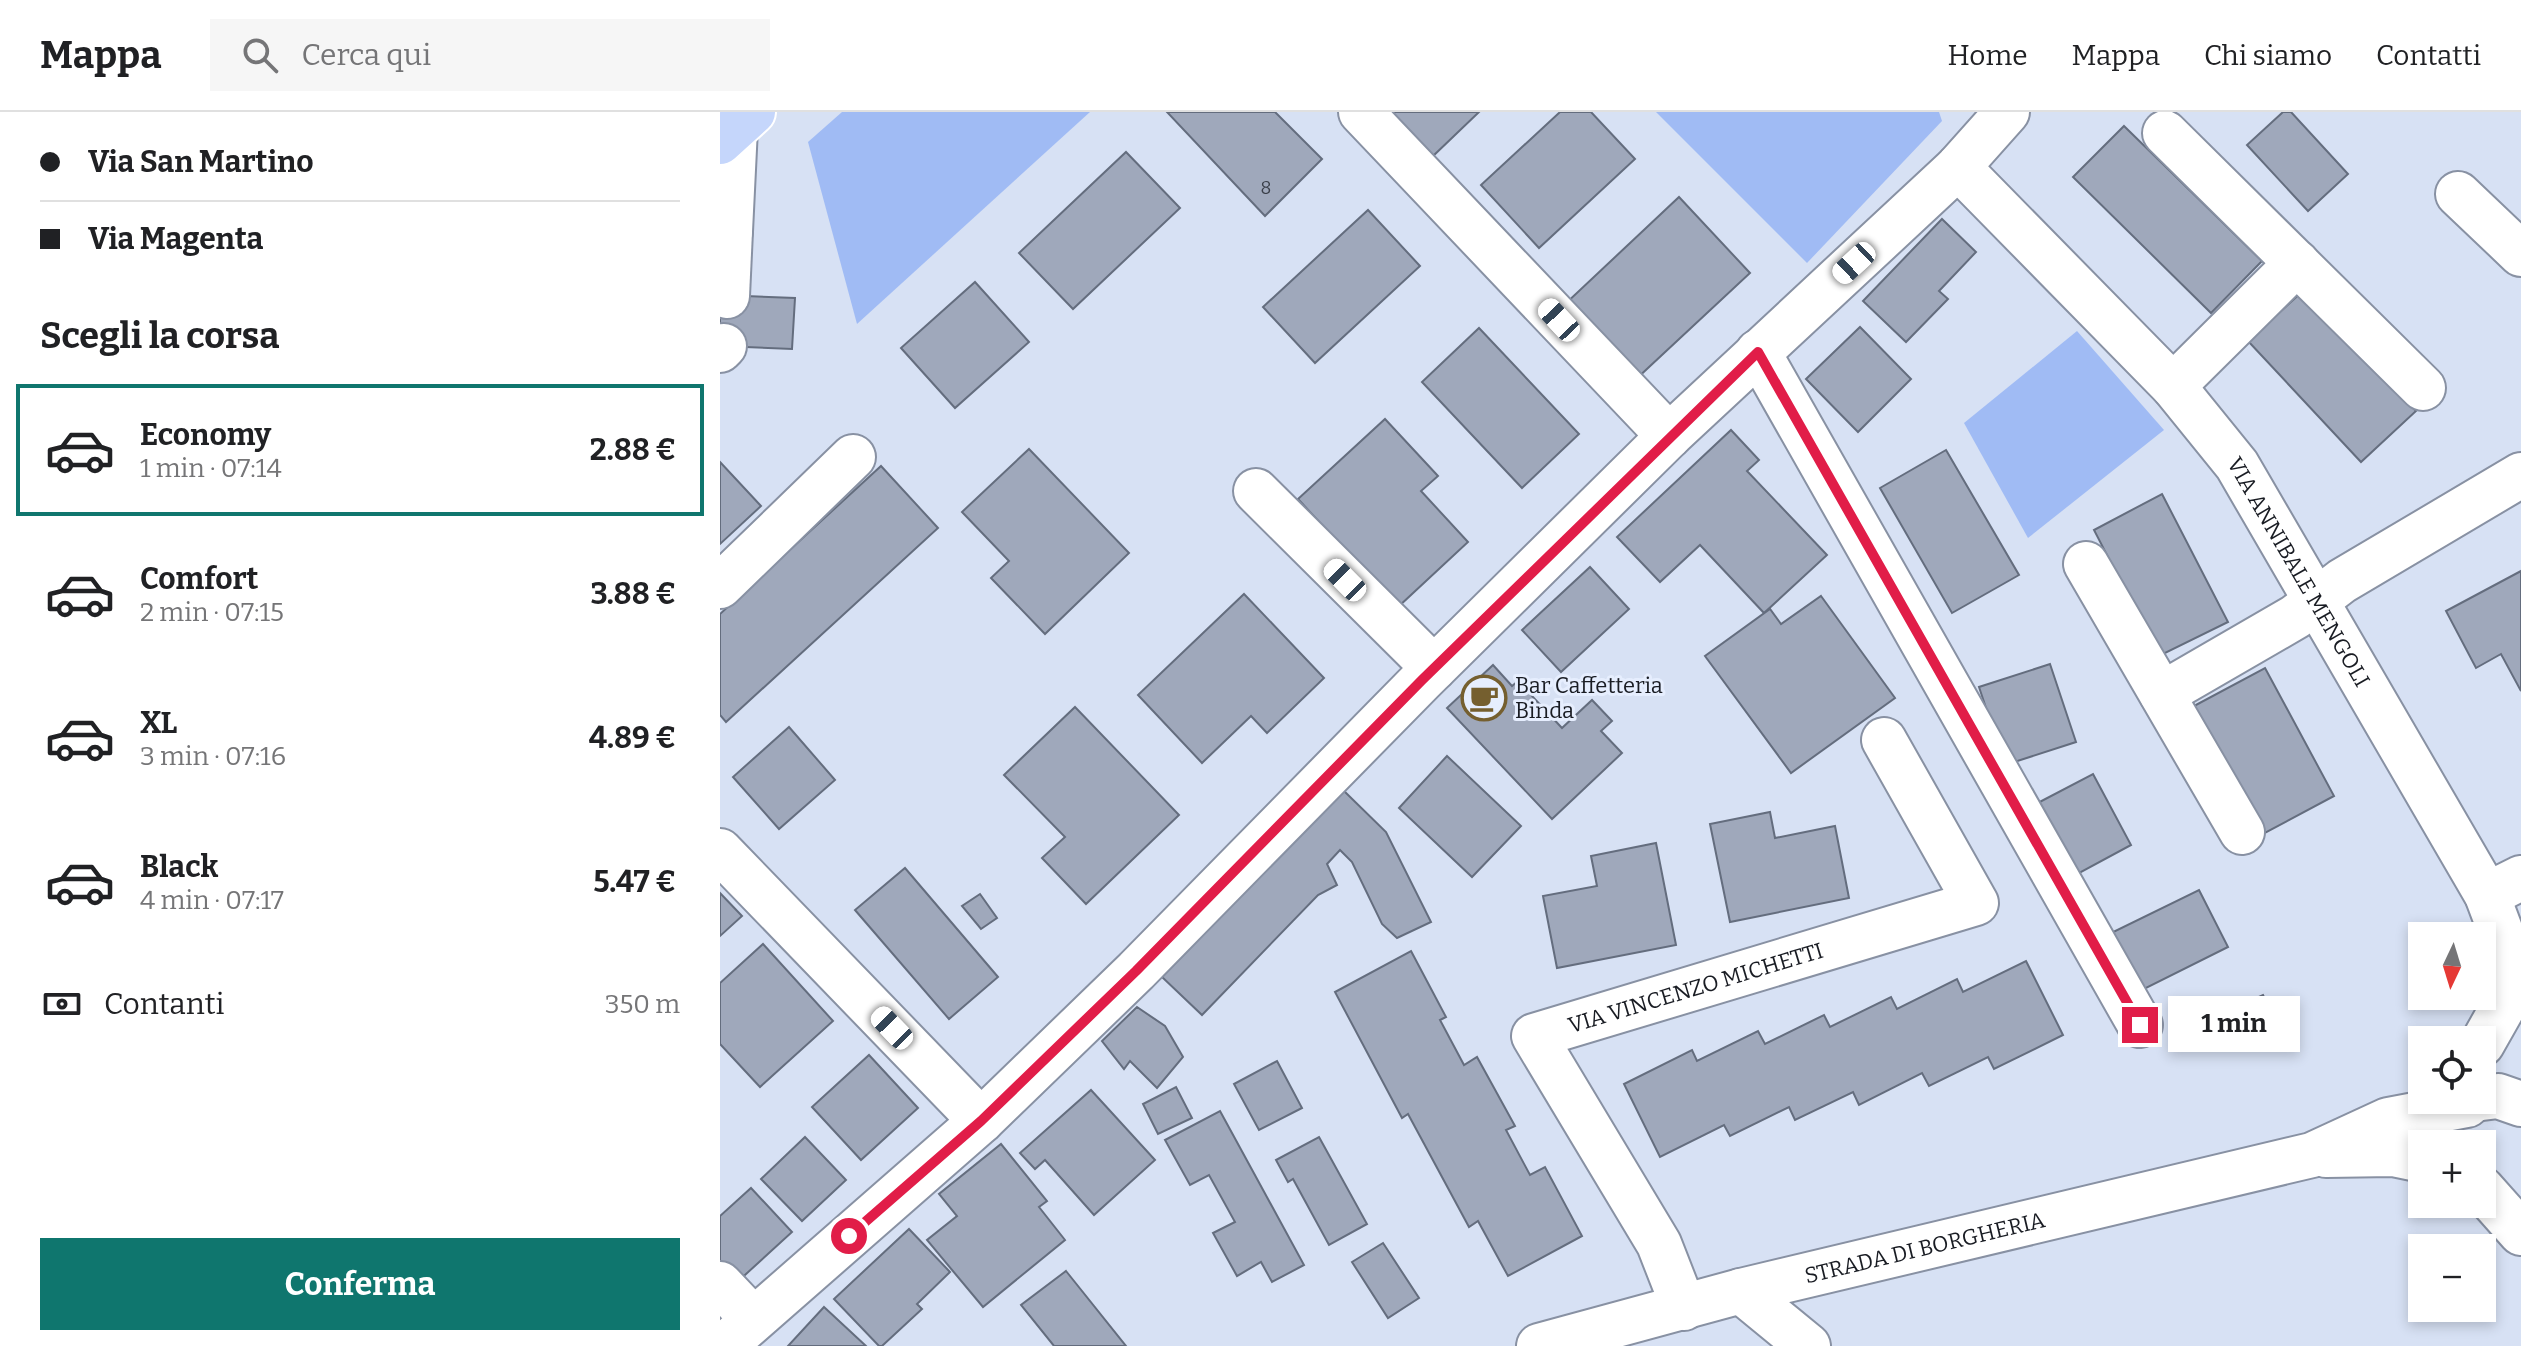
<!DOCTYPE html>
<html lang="it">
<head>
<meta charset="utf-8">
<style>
  body { margin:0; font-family:Bitter,serif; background:#f6f6f6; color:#202124; height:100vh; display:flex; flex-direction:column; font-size:30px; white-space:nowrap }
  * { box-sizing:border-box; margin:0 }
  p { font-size:26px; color:#757577 }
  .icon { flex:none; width:44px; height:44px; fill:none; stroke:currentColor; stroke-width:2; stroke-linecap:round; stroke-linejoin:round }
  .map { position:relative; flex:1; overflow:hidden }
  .details { display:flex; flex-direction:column; background:#fff; width:720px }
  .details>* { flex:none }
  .guide { display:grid; align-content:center; height:176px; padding:0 40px; background:#fff }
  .needle { width:52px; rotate:184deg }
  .tools { position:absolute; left:1688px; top:810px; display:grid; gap:16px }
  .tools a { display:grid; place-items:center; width:88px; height:88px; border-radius:0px; background:#fff; box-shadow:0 4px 12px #0003; font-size:40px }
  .end { position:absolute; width:36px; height:36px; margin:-18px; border:10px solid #e11d48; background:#fff; box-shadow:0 0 0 4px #fff }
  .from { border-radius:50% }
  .bubble { position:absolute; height:56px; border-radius:0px; background:#fff; box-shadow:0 4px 12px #0003; font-size:26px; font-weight:700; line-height:56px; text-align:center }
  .car { position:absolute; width:24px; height:48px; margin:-24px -12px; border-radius:10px; box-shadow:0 0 6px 2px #0007; background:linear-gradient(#fff 24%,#345 0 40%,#fff 0 76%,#345 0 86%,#fff 0) }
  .guide b { display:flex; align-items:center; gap:28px; height:76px; font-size:30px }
  .guide b+b { border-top:2px solid #e0e0e0 }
  .guide i { width:20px; height:20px; background:#202124 }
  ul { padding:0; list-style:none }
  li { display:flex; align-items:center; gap:24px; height:132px; margin:0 16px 12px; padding:0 24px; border:4px solid transparent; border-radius:0px }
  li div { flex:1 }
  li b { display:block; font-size:30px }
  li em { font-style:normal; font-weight:700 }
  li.current { border-color:#0f766e }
  li>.icon { width:72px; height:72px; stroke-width:1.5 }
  h2 { padding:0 40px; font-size:36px; line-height:96px }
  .pay { display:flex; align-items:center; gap:20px; height:88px; padding:0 40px; font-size:30px }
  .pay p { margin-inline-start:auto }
  .cta { display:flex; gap:16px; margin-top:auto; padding:16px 40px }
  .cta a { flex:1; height:92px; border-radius:0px; background:#0f766e; color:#fff; font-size:32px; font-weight:700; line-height:92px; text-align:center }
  header { display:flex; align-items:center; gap:48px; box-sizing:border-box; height:112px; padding:0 40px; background:#fff; border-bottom:2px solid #e0e0e0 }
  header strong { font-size:38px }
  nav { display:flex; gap:44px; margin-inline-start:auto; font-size:28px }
  .search { width:560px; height:72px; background:#f6f6f6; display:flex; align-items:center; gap:20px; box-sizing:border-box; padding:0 28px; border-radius:0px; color:#757577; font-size:30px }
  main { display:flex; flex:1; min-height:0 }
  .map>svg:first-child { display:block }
  .green { fill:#a0bbf4 }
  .building { fill:#9fa8bb; stroke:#646d7e; stroke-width:2 }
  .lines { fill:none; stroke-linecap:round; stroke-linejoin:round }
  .minor-casing { stroke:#8891a3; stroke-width:48 }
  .major-casing { stroke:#fff; stroke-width:48 }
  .minor { stroke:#fff; stroke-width:44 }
  .major { stroke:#c5d6fb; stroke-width:44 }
  .route { stroke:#e11d48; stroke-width:10 }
  .labels { text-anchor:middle; stroke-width:6; stroke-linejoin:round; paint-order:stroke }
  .number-label { font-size:18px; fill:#3a3f49 }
  .street-label { font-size:22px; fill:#191c23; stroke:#e6eefe }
  .poi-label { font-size:22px; fill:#191c23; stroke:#e6eefe; text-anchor:start }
</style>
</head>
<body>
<header>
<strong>Mappa</strong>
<div class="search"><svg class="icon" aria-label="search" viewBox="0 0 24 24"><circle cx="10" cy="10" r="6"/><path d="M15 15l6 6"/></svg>Cerca qui</div>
<nav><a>Home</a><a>Mappa</a><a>Chi siamo</a><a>Contatti</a></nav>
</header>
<main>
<section class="details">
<div class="guide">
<b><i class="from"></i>Via San Martino</b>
<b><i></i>Via Magenta</b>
</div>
<h2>Scegli la corsa</h2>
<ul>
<li class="current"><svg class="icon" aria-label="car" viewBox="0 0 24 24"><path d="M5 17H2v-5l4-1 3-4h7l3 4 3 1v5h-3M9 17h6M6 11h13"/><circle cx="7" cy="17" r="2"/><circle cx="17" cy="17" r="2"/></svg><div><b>Economy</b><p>1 min · 07:14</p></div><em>2.88 €</em></li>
<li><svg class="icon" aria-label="car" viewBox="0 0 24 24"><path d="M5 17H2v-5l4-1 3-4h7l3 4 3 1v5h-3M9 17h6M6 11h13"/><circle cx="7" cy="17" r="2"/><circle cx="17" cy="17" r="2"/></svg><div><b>Comfort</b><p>2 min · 07:15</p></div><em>3.88 €</em></li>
<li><svg class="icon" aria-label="car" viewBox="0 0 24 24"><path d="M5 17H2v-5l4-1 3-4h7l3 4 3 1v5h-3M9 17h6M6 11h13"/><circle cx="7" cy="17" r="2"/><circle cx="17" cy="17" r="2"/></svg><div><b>XL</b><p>3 min · 07:16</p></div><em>4.89 €</em></li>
<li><svg class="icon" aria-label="car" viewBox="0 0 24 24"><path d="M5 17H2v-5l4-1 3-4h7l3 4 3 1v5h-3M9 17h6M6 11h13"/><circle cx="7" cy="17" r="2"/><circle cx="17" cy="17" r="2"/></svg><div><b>Black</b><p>4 min · 07:17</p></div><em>5.47 €</em></li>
</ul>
<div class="pay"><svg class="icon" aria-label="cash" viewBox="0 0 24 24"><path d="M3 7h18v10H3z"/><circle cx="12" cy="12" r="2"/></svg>Contanti<p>350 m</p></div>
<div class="cta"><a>Conferma</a></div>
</section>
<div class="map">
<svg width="1801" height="1234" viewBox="0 0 1801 1234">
  <rect width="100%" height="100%" fill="#d7e1f4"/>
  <g class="green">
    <polygon points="122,0 370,0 137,212 88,30"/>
    <polygon points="936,0 1219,0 1222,9 1087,151"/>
    <polygon points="1357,219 1444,318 1308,426 1244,311"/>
  </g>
  <g class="building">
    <polygon points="447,0 555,0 602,47 545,104"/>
    <polygon points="668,0 759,0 712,45"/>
    <polygon points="840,0 871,0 915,47 819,136 761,73"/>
    <polygon points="1563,0 1571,0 1628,62 1588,99 1527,33"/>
    <polygon points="1404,14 1542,149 1491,201 1353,65"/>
    <polygon points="406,40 460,96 353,197 299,141"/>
    <polygon points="959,85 1030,161 914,269 843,194"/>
    <polygon points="648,98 700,154 595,251 543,195"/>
    <polygon points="1222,107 1256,140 1219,179 1228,187 1186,230 1143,189"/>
    <polygon points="255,170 309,230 235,296 181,236"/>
    <polygon points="1584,178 1696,299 1641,350 1528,229"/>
    <polygon points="0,183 75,186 72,237 0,234"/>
    <polygon points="1140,215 1191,267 1138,320 1086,267"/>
    <polygon points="759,216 859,322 802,376 702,270"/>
    <polygon points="665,307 718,364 701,379 748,430 678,495 578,387"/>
    <polygon points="1011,318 1039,348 1027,359 1107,443 1044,501 980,433 940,470 897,425"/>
    <polygon points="309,337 409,441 325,522 271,466 289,449 242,400"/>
    <polygon points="1226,338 1299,463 1232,501 1160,376"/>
    <polygon points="0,350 41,394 0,432"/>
    <polygon points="161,354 218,416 6,610 0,603 0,502"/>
    <polygon points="1442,382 1508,510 1439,544 1374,418"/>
    <polygon points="870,455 909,497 841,560 802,518"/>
    <polygon points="1801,459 1801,579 1781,542 1756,556 1726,499"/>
    <polygon points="524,482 604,566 547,621 531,604 482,651 418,583"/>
    <polygon points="1101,484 1175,586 1071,661 985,544 1050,497 1061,512"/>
    <polygon points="1330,552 1356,630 1285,653 1259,575"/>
    <polygon points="773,553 792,574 798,569 842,616 872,588 892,609 881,619 902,641 832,707 727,596"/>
    <polygon points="1545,556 1614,684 1543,722 1474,594"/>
    <polygon points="355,595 459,703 366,792 322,746 345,725 284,663"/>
    <polygon points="69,615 115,668 59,717 13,665"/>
    <polygon points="727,644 801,714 752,765 679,696"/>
    <polygon points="1373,662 1411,733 1350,766 1312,694"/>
    <polygon points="623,678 666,720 711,810 677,826 662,812 632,750 620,738 607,752 617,773 598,783 482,903 442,865"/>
    <polygon points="1050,700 1055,726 1115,714 1129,786 1010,810 990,712"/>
    <polygon points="936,731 956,833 837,856 823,784 877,774 871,744"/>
    <polygon points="185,756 278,865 229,907 135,798"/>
    <polygon points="1479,778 1508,835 1412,883 1383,825"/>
    <polygon points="0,781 22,804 0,824"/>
    <polygon points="260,782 277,806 261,817 242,794"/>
    <polygon points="43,832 113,909 40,975 0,932 0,871"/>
    <polygon points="691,839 726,905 720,908 744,953 757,945 795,1014 786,1018 810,1063 825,1055 862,1124 788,1164 758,1109 749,1115 688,1002 682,1006 615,880"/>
    <polygon points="1306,849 1343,923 1274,957 1268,945 1209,974 1202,961 1139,993 1133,980 1075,1008 1069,995 1010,1024 1004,1013 940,1045 904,972 972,938 977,949 1038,919 1045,932 1104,903 1110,915 1171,885 1177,897 1237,867 1243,880"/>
    <polygon points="1543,883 1556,911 1517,929 1503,901"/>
    <polygon points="417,895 445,914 463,945 437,976 410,949 404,957 382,929"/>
    <polygon points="149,943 198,996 141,1048 92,995"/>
    <polygon points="557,949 582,996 539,1018 514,972"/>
    <polygon points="456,975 472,1006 438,1022 423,992"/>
    <polygon points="371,978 435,1048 374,1103 325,1048 315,1057 300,1041"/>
    <polygon points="500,999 584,1153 552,1170 541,1150 517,1164 493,1121 515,1110 489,1063 470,1073 445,1028"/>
    <polygon points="85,1025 126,1068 82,1109 41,1067"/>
    <polygon points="599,1025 647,1112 609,1133 573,1067 568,1070 556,1048"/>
    <polygon points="281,1032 327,1089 319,1095 345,1128 263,1195 207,1128 237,1104 219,1082"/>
    <polygon points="31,1076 72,1120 14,1173 0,1158 0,1104"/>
    <polygon points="189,1117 230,1160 197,1192 202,1197 162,1234 159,1234 114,1187"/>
    <polygon points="663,1131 699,1186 668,1206 632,1150"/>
    <polygon points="346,1159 406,1234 334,1234 301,1193"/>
    <polygon points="104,1195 146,1234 68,1234"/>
  </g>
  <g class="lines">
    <g class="minor-casing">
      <g id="minor">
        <polyline points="641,0 949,324"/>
        <polyline points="1445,21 1703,276"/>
        <path id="s1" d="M1238,55L1453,274L1517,353L1767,783L1788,839L1784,893L1762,932"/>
        <polyline points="1738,82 1801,142"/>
        <polyline points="0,128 10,119 15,16"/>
        <polyline points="7,184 10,119"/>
        <polyline points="0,238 4,234"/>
        <polyline points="1038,240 1420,913"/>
        <polyline points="1453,274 1577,151"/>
        <polyline points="536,379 714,556"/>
        <polyline points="1366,452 1522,720"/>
        <polyline points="0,474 133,345"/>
        <polyline points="1442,582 1575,505 1622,469 1801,363"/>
        <polyline points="0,739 261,1009"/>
        <polyline points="1767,783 1801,766"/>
        <polyline points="1762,986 1778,984 1801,992"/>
        <polyline points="1606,1043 1673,1042 1702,1048"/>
        <polyline points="1762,1077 1801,1121"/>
        <polyline points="0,1172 33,1207"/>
        <polyline points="1021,1179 1088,1234"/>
        <path id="s2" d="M964,1196L939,1132L814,924L1256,791L1164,628"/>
        <polyline points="4,1234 261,1009 416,859 702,568 949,324 1238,55 1287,0"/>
        <path id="s3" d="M819,1234L1021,1179L1592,1043L1668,1008L1747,993"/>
      </g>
    </g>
    <g class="major-casing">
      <polyline id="major" points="0,30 33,0"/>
    </g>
    <use href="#minor" class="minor"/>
    <use href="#major" class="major"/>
  </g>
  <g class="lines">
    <polyline class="route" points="129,1124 261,1009 416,859 702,568 1038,240 1420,913"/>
  </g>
  <defs>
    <g id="cafe-ring" transform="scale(2.3)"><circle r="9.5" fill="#e6eefe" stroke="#755f2f" stroke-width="1.5"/><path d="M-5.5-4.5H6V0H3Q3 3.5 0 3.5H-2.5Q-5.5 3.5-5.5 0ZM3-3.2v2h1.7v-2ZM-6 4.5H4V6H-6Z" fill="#755f2f"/></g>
  </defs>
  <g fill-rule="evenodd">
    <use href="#cafe-ring" x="764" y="586"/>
  </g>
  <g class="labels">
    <g class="number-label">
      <text x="546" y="82">8</text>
    </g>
    <g class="street-label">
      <text dy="8" stroke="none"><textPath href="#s1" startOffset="532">VIA ANNIBALE MENGOLI</textPath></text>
      <text dy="8" stroke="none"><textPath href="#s2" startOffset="480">VIA VINCENZO MICHETTI</textPath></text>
      <text dy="8" stroke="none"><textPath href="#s3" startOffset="398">STRADA DI BORGHERIA</textPath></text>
    </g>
    <g class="poi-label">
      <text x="795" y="581">Bar Caffetteria<tspan x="795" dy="25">Binda</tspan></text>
    </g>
  </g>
</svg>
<div class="tools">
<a><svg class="needle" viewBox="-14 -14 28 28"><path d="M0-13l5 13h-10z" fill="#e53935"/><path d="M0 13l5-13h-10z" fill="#757577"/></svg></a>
<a><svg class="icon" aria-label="locate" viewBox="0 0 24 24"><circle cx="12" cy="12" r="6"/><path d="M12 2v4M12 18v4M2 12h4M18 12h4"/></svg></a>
<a>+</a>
<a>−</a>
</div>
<i class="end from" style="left:129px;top:1124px"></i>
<i class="end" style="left:1420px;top:913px"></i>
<div class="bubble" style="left:1448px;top:884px;width:132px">1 min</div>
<i class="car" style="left:1134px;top:151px;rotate:227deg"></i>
<i class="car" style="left:839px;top:208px;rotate:317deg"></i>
<i class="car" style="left:625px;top:468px;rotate:315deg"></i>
<i class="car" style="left:172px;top:916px;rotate:316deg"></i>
</div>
</main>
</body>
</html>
